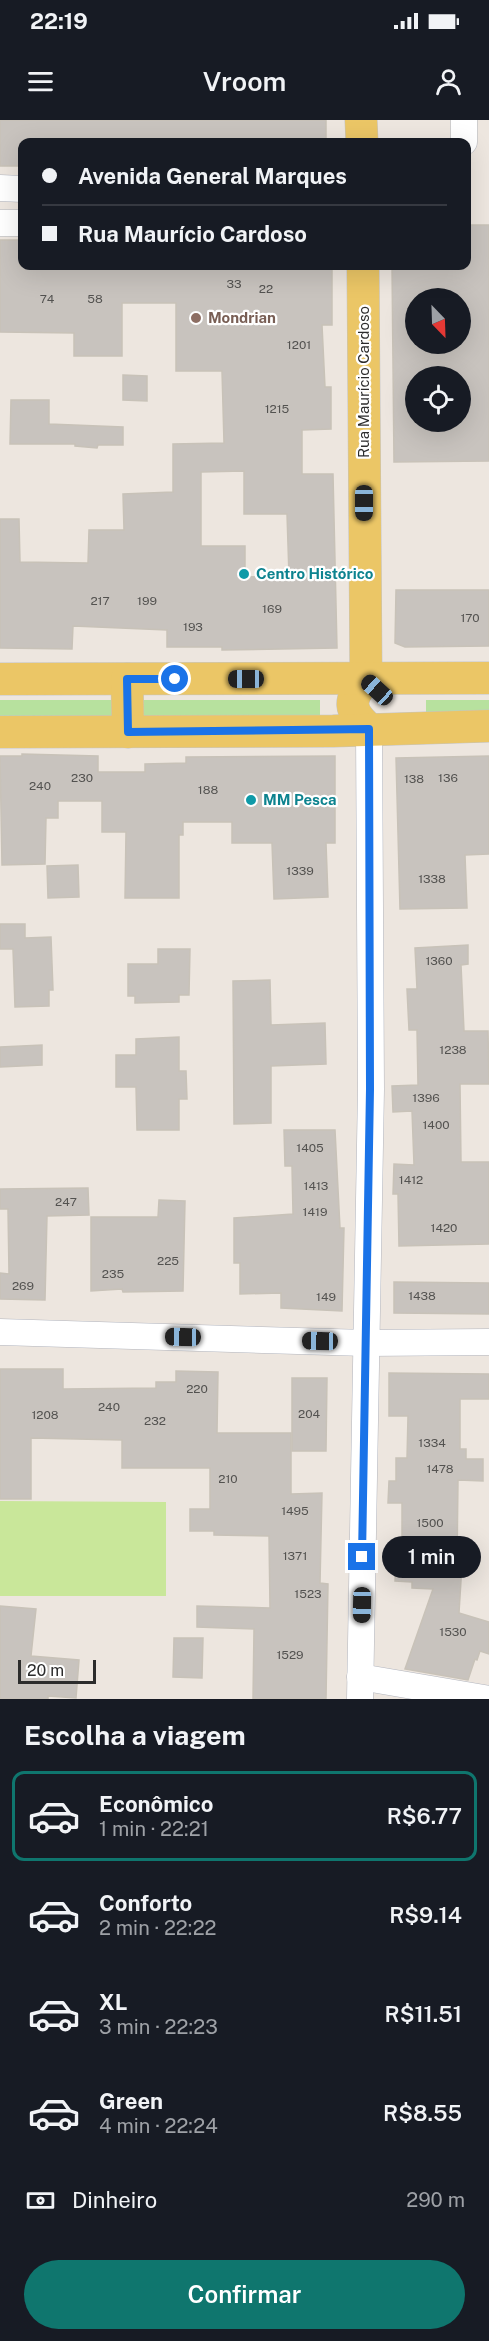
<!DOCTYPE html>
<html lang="pt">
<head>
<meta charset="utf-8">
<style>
  body { margin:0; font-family:"Public Sans",sans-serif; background:#242831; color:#f1f3f6; height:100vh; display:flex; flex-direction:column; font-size:22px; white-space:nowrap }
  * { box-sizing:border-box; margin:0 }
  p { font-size:20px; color:#9ea1a6 }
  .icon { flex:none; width:33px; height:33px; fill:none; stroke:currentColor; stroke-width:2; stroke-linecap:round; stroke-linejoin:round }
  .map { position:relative; height:1579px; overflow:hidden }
  .panel { display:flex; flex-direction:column; background:#171b24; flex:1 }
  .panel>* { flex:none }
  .banner { position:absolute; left:18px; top:18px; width:453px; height:132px; border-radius:12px; box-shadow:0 6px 24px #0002; display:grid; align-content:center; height:132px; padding:0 24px; background:#171b24 }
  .needle { width:39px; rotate:157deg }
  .tools { position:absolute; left:405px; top:168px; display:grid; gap:12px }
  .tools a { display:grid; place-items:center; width:66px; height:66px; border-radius:50%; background:#171b24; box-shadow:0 6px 24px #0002; font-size:30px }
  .scale { position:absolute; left:18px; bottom:15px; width:78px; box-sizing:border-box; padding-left:6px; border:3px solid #2c2c2c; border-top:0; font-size:16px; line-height:21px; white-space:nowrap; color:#2c2c2c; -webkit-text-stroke:4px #fff; paint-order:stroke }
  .end { position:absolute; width:27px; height:27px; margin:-14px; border:8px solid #1a73e8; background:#fff; box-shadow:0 0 0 3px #fff }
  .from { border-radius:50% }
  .bubble { position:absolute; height:42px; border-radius:21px; background:#171b24; box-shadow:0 6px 24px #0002; font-size:20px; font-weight:600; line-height:42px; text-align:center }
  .car { position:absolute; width:18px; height:36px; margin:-18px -9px; border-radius:8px; box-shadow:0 0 4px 2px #0007; background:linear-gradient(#222 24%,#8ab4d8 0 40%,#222 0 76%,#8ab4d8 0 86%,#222 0) }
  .banner b { display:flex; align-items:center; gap:21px; height:57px; font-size:22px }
  .banner b+b { border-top:2px solid #363941 }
  .banner i { width:15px; height:15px; background:#f1f3f6 }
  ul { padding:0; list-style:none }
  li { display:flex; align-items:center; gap:18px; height:90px; margin:0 12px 9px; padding:0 12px; border:3px solid transparent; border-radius:12px }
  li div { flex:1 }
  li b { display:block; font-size:22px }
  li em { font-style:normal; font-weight:600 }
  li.current { border-color:#0f766e }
  li>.icon { width:54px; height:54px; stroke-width:1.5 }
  h2 { padding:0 24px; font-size:27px; line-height:72px }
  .pay { display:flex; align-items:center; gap:15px; height:66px; padding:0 24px; font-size:22px }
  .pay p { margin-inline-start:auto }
  .primary-button { display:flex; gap:12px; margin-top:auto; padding:12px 24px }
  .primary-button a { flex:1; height:69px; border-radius:36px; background:#0f766e; color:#fff; font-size:24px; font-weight:600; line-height:69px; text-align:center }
  .status { display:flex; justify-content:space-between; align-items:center; height:42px; padding:0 30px; background:#171b24; direction:ltr }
  .status svg { height:16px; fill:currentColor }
  header { display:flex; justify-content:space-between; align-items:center; height:78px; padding:0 24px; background:#171b24; font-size:27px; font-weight:600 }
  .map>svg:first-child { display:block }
  .green { fill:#b7e19e }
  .pitch { fill:#c9e79a }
  .building { fill:#c8c3be; stroke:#c8c2b8; stroke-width:1.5; fill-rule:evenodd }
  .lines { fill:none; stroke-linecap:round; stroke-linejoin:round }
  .minor-casing { stroke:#b2b5be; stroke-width:27 }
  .major-casing { stroke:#c4c4c4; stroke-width:33 }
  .minor { stroke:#fff; stroke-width:26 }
  .major { stroke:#ebc666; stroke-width:32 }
  .route { stroke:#1a73e8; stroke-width:8 }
  .education-dot { fill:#8d6e63; stroke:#fff; stroke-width:2 }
  .culture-dot { fill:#0f9aa8; stroke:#fff; stroke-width:2 }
  .labels { text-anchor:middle; stroke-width:4.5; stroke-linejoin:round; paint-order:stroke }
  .number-label { font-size:12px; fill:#535250 }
  .education-label { font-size:15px; font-weight:bold; fill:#785e54; stroke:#fff; text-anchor:start }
  .street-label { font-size:15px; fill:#2c2c2c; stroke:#fff }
  .culture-label { font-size:15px; font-weight:bold; fill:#0d838f; stroke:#fff; text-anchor:start }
</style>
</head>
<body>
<div class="status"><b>22:19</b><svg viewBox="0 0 49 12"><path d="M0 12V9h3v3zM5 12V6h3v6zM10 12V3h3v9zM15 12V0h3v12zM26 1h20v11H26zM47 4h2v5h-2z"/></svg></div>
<header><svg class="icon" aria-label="menu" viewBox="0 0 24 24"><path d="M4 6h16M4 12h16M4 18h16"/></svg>Vroom<svg class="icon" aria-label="person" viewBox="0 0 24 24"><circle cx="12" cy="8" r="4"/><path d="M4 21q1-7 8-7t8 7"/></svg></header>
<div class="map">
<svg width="489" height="1579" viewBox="0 0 489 1579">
  <rect width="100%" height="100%" fill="#ede6df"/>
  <g class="green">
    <rect x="0" y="580" width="320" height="16"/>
    <rect x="426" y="580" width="63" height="16"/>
  </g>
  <polygon class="pitch" points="0,1381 166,1382 166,1476 0,1476"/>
  <g class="building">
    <polygon points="0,0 326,0 326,22 22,22 22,46 0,46"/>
    <path d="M466,105H489V341L394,342L392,146H466ZM416,178H460V224H416ZM416,256H460V302H416Z"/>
    <path d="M0,120H20V146H332V205H322L325,267H331V309L302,310V354H333L337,528L222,530V527H167V510L73,506L72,529L0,528V399H19L20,442L88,443L89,410H124L123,374L173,372V324L224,323L222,251H176V183H122V236H74V213L0,212ZM244,351V394H287L289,456L245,457V426H201V352Z"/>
    <polygon points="123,255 147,256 147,281 123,280"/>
    <polygon points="11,280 49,280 49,304 123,307 123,325 98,325 97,328 75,326 75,324 10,324"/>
    <polygon points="396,470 489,470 489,526 405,527 395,523"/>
    <polygon points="22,634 98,636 98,652 145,652 145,644 186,643 186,637 335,636 335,723 326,723 328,777 274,779 272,723 232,723 232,702 183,702 183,715 179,715 179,778 125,778 126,712 102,712 102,681 58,681 58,698 46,698 45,744 2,745 0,636 22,636"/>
    <polygon points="489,636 489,734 465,735 467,788 400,789 396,638"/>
    <polygon points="78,745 79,777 48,778 47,746"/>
    <polygon points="0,804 25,804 25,818 51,817 53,870 49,870 49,886 15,887 13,829 0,829"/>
    <polygon points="468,825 468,844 461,845 464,911 488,911 489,964 460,964 461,1042 489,1042 489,1124 399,1126 398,1074 393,1074 394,1044 414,1045 412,991 393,992 392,966 418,965 417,910 409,910 407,869 417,869 415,828"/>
    <polygon points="158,829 190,829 189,875 179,875 179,882 135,883 135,876 128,876 128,844 158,844"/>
    <polygon points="270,860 271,905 325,903 326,944 271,946 271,1003 234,1004 233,861"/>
    <polygon points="179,917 179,951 186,951 187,979 179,979 179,1010 137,1010 136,967 116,967 116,935 136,935 136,919"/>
    <polygon points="42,925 42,945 0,947 0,927"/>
    <polygon points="284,1010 335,1010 340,1108 344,1108 342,1191 281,1188 281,1173 240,1174 240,1143 234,1143 234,1098 293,1094 292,1046 285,1046"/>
    <polygon points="88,1068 89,1095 47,1096 45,1180 0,1179 0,1153 9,1154 8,1089 0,1089 0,1069"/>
    <polygon points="159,1080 185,1081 183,1171 123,1172 122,1169 91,1171 91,1097 158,1097"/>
    <polygon points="394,1162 489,1163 489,1194 394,1193"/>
    <polygon points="0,1249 63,1249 63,1269 156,1268 156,1262 176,1262 176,1251 218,1252 217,1313 291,1313 291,1374 322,1373 320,1463 328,1464 326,1579 253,1579 254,1509 197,1507 197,1486 270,1488 269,1416 214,1415 214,1411 190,1411 190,1389 210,1389 210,1348 122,1348 122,1320 31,1318 31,1379 0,1379"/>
    <polygon points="389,1253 489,1254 489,1279 460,1279 460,1329 466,1329 466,1339 483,1339 483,1361 458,1360 457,1443 462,1444 459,1493 489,1502 489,1534 480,1531 477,1540 475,1539 468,1560 405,1549 433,1469 412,1468 412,1462 395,1461 397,1426 402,1427 402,1383 388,1383 389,1361 396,1361 396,1338 407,1338 408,1296 389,1296"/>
    <polygon points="292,1258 327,1258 326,1331 292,1331"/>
    <polygon points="0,1486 36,1489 31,1536 79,1540 76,1578 48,1576 48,1579 0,1579"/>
    <polygon points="174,1518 203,1518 202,1558 173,1557"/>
  </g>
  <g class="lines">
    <g class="minor-casing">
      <g id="minor">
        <polyline points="464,22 464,0"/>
        <polyline points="0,68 22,69"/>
        <polyline points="0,103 22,103"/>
        <polyline points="0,1212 366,1223 489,1222"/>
        <polyline points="360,1557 489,1579"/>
        <polyline points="360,1579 371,969 369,609"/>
      </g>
    </g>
    <g class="major-casing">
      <g id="major">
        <polyline points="361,0 362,22"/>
        <path d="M363,146L366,559C347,580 349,591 369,609"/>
        <polyline points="0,559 489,558"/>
        <polyline points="127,559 128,612"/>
        <polyline points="0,612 333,611 489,606"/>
      </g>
    </g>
    <use href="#minor" class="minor"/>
    <use href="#major" class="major"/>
  </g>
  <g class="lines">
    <polyline class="route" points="175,559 127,559 128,612 369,609 370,969 362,1437"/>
  </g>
  <circle class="education-dot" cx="196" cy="198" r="6"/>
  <g class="culture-dot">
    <circle cx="244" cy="454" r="6"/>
    <circle cx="251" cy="680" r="6"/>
  </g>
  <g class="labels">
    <g class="number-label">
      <text x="234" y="168">33</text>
      <text x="266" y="173">22</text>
      <text x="47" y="183">74</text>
      <text x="95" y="183">58</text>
      <text x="299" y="229">1201</text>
      <text x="277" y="293">1215</text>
      <text x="100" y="485">217</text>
      <text x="147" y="485">199</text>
      <text x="272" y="493">169</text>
      <text x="470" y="502">170</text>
      <text x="193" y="511">193</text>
      <text x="82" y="662">230</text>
      <text x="448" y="662">136</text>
      <text x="414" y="663">138</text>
      <text x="40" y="670">240</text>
      <text x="208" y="674">188</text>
      <text x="300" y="755">1339</text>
      <text x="432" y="763">1338</text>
      <text x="439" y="845">1360</text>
      <text x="453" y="934">1238</text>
      <text x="426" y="982">1396</text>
      <text x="436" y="1009">1400</text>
      <text x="310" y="1032">1405</text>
      <text x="411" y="1064">1412</text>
      <text x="316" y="1070">1413</text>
      <text x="66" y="1086">247</text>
      <text x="315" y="1096">1419</text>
      <text x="444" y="1112">1420</text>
      <text x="168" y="1145">225</text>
      <text x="113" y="1158">235</text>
      <text x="23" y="1170">269</text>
      <text x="422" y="1180">1438</text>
      <text x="326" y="1181">149</text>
      <text x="197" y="1273">220</text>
      <text x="109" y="1291">240</text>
      <text x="309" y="1298">204</text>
      <text x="45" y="1299">1208</text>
      <text x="155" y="1305">232</text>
      <text x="432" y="1327">1334</text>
      <text x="440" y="1353">1478</text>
      <text x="228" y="1363">210</text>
      <text x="295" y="1395">1495</text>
      <text x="430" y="1407">1500</text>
      <text x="295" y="1440">1371</text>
      <text x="308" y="1478">1523</text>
      <text x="453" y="1516">1530</text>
      <text x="290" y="1539">1529</text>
    </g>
    <g class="education-label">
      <text x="208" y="203">Mondrian</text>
    </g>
    <g class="street-label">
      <text transform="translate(364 262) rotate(-90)" y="5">Rua Maurício Cardoso</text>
    </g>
    <g class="culture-label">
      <text x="256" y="459">Centro Histórico</text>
      <text x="263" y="685">MM Pesca</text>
    </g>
  </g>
</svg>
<div class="tools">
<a><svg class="needle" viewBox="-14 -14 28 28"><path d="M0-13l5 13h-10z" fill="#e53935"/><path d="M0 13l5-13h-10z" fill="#9ea1a6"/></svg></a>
<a><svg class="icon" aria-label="locate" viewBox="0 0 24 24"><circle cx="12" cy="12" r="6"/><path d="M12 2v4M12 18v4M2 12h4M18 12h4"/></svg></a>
</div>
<div class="scale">20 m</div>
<i class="end from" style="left:175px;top:559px"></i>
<i class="end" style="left:362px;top:1437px"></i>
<div class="bubble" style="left:382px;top:1416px;width:99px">1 min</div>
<i class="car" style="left:364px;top:383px;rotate:180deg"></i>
<i class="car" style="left:246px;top:559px;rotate:270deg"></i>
<i class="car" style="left:377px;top:570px;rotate:312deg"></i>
<i class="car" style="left:183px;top:1217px;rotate:271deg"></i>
<i class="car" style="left:320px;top:1221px;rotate:271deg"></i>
<i class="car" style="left:362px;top:1485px;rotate:181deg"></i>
<div class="banner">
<b><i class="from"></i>Avenida General Marques</b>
<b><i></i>Rua Maurício Cardoso</b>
</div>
</div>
<section class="panel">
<h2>Escolha a viagem</h2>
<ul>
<li class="current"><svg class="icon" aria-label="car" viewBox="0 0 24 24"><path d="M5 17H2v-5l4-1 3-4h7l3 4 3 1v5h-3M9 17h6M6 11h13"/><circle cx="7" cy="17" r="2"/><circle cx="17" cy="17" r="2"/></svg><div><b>Econômico</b><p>1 min · 22:21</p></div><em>R$6.77</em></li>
<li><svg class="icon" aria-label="car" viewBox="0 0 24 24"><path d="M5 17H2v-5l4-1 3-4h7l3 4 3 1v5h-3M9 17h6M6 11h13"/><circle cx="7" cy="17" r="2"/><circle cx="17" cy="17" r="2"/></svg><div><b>Conforto</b><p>2 min · 22:22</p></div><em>R$9.14</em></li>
<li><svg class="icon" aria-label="car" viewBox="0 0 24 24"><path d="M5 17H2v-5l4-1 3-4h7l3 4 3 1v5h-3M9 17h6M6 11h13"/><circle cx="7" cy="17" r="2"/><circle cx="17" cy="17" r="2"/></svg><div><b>XL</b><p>3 min · 22:23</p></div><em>R$11.51</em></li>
<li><svg class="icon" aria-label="car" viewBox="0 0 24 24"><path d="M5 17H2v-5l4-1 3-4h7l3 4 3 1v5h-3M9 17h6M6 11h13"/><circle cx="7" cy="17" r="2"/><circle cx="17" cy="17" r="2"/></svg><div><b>Green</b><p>4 min · 22:24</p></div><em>R$8.55</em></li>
</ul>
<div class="pay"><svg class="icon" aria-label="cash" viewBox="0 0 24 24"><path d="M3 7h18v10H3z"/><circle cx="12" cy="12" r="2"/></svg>Dinheiro<p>290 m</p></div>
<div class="primary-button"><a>Confirmar</a></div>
</section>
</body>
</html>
